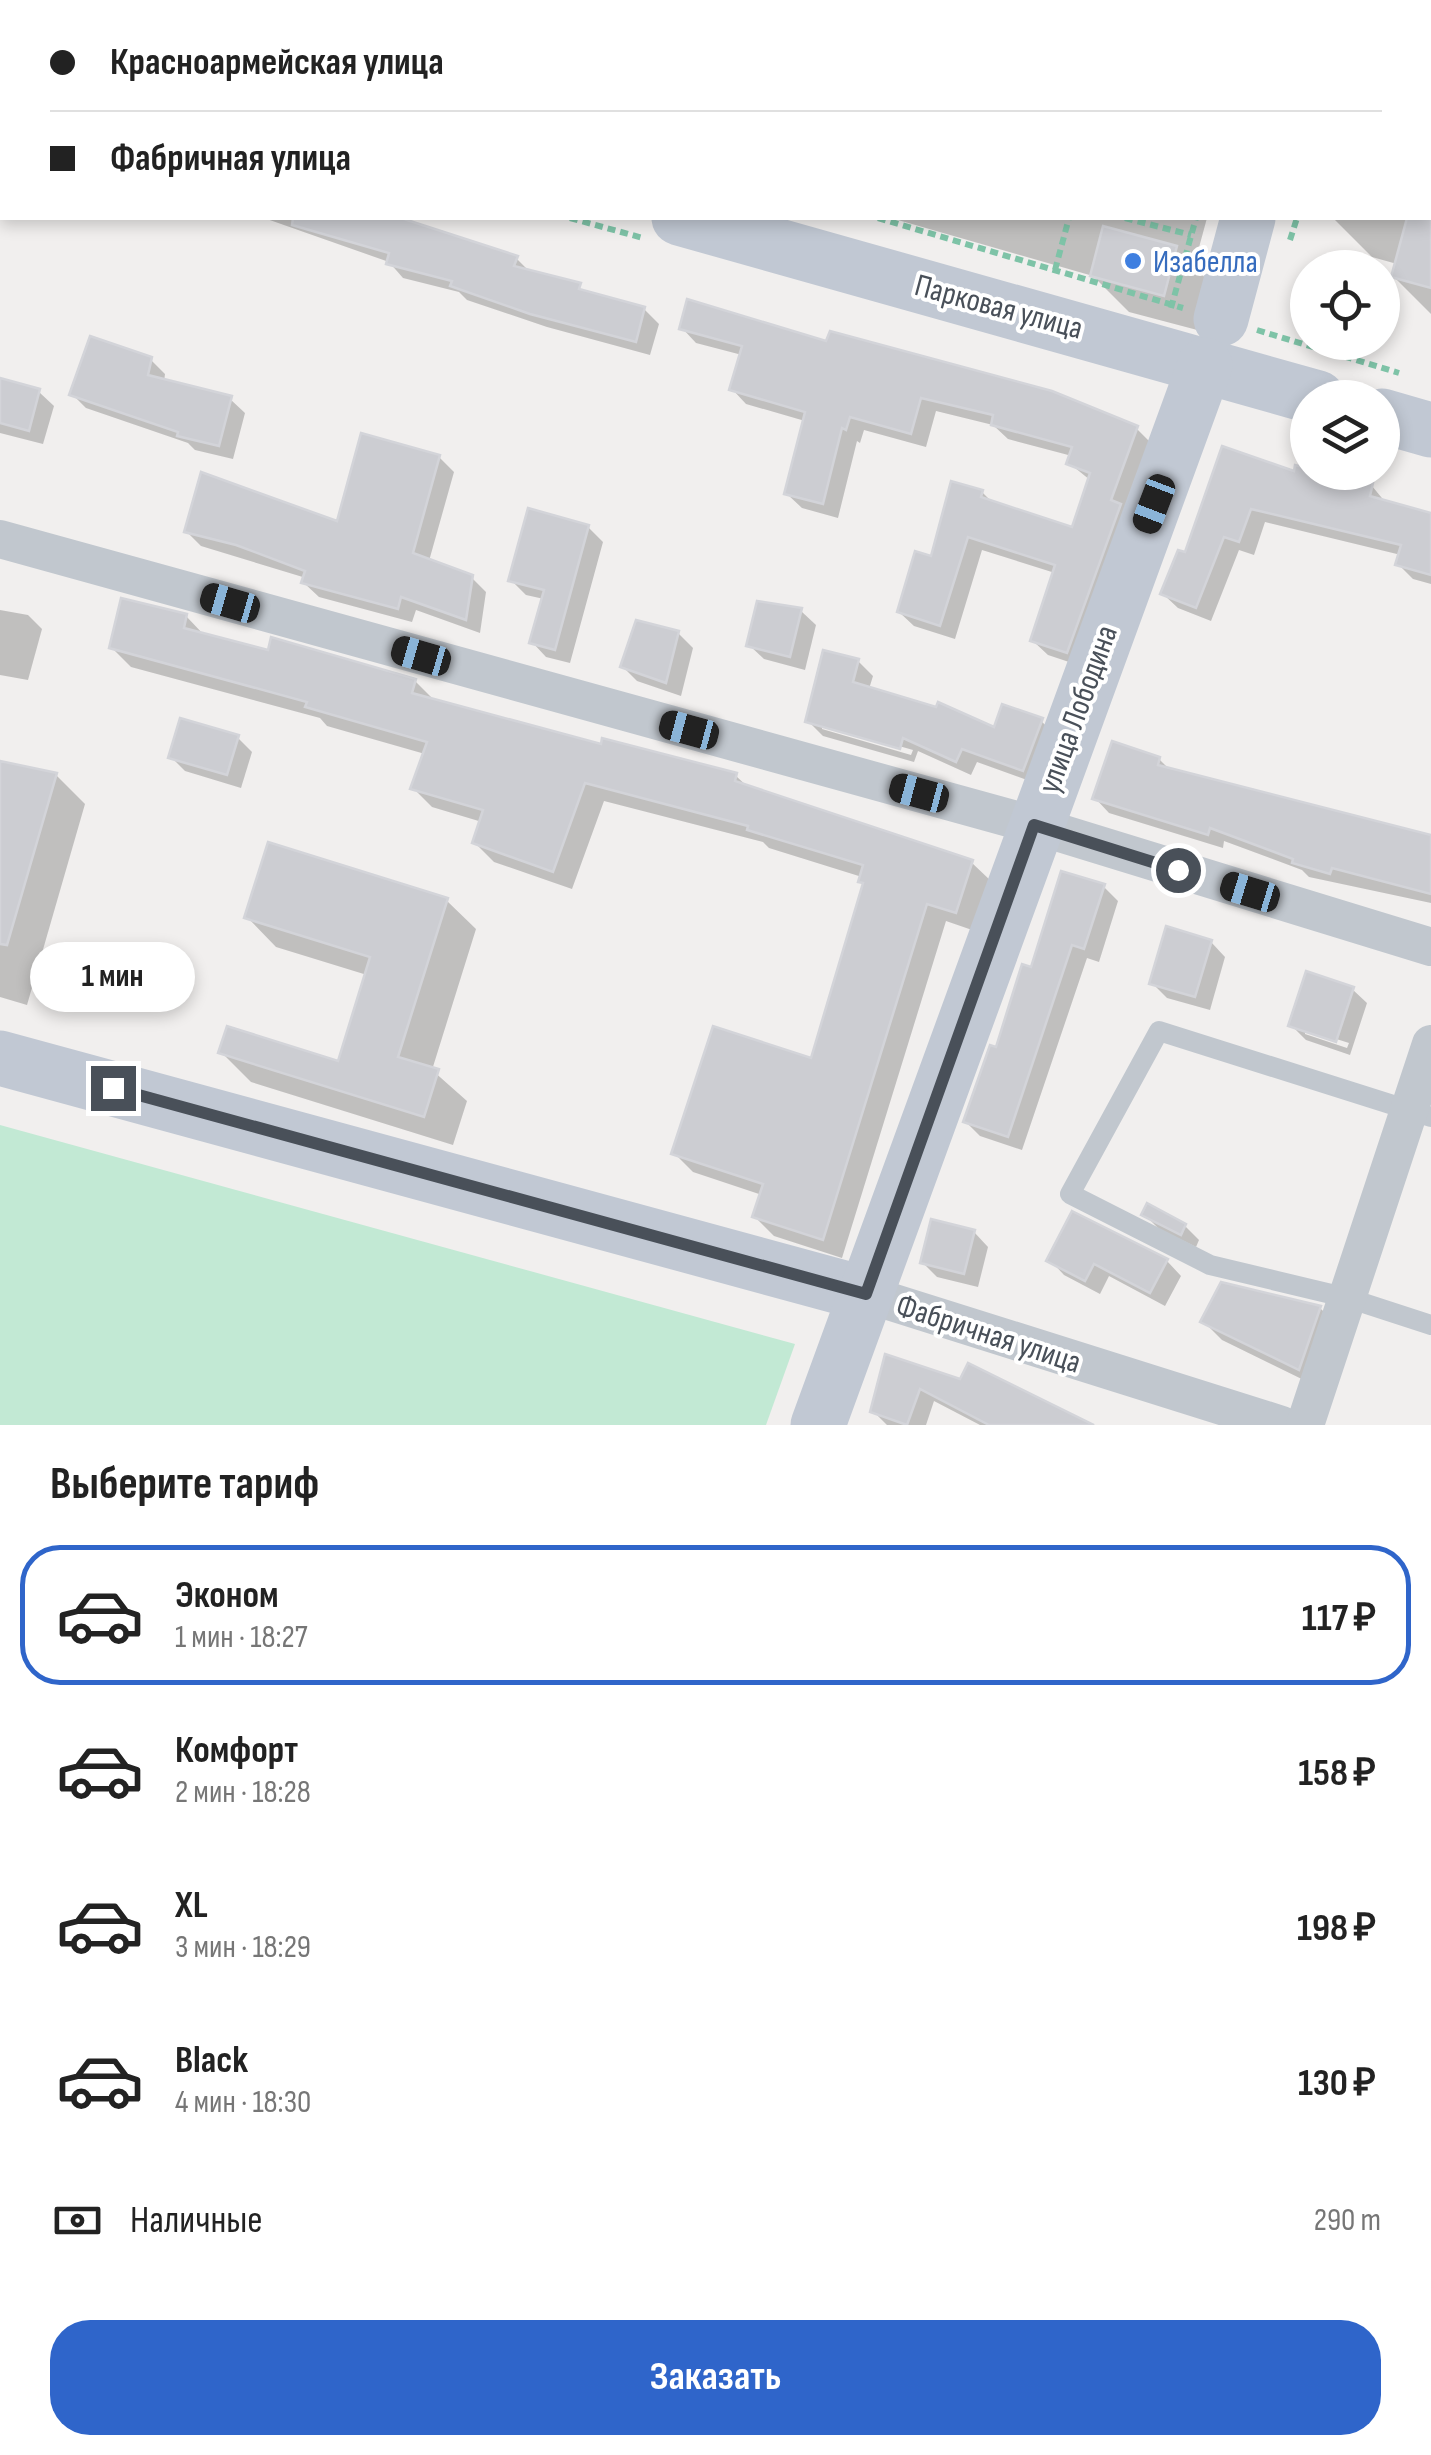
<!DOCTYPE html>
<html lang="ru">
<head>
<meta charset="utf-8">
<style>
  body { margin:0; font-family:"Sofia Sans Condensed",sans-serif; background:#f6f6f6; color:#222; height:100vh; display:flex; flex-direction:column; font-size:38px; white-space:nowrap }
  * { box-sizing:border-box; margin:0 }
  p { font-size:32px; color:#767676 }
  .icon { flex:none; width:55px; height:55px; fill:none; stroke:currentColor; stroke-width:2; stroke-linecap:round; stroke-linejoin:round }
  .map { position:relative; height:1425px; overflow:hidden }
  .side { display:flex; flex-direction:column; background:#fff; flex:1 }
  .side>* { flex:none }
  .top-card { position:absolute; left:0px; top:0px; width:1432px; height:220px; box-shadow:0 5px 15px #0003; display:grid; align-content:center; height:220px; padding:0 50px; background:#fff }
  .buttons { position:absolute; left:1290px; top:250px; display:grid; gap:20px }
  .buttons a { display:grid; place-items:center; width:110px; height:110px; border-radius:50%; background:#fff; box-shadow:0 5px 15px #0003; font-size:50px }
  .end { position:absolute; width:45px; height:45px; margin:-22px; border:12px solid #495059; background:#fff; box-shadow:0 0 0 5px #fff }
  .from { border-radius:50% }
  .bubble { position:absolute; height:70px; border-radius:35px; background:#fff; box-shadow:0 5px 15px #0003; font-size:32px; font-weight:700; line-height:70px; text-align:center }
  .car { position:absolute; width:30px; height:60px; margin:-30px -15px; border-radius:12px; box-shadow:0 0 8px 2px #0007; background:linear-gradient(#222 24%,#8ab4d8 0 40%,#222 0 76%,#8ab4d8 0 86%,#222 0) }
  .top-card b { display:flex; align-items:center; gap:35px; height:95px; font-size:38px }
  .top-card b+b { border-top:2px solid #e0e0e0 }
  .top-card i { width:25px; height:25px; background:#222 }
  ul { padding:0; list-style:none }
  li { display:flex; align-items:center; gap:30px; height:140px; margin:0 20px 15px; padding:0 30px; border:5px solid transparent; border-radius:40px }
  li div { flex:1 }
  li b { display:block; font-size:38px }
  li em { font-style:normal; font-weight:700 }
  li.on { border-color:#2f65ca }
  li>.icon { width:90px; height:90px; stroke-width:1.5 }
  h2 { padding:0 50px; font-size:45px; line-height:120px }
  .pay { display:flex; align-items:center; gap:25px; height:110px; padding:0 50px; font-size:38px }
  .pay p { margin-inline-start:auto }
  .cta { display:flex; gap:20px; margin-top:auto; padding:20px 50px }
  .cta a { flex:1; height:115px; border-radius:40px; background:#2f65ca; color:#fff; font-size:40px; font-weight:700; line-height:115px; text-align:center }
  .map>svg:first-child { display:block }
  .green { fill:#c2e9d4 }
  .shadow { fill:#0003; fill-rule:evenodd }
  .building { fill:#cccdd2; stroke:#d3d4d9; stroke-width:2.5 }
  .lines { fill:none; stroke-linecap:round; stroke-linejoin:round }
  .path { stroke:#7ec3a7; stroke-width:6; stroke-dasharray:8 5; stroke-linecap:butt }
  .lane { stroke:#c1c7ce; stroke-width:20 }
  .street { stroke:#c1c7ce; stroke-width:38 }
  .secondary { stroke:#c1c8d3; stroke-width:55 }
  .route { stroke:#495059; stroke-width:12 }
  .shop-dot { fill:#3f7fe0; stroke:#fff; stroke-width:4 }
  .labels { text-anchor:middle; stroke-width:8; stroke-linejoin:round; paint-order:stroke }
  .shop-label { font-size:32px; fill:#366cbe; stroke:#fff; text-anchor:start }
  .street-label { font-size:32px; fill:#495059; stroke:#fff }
</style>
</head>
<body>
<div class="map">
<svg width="1431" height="1425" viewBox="0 0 1431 1425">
  <rect width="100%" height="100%" fill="#f1efee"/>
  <g class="green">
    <polygon points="771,0 1101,0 770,2"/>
    <polygon points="0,1125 795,1344 766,1425 0,1425"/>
  </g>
  <g class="shadow">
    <polygon points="373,0 509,0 372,2"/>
    <polygon points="1162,0 1264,0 1161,2"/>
    <polygon points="1391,0 1431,0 1431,314 1393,276 1397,264 1372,257 1333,218 1430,218 1430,2"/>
    <polygon points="0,94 2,94 2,151 0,149"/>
    <polygon points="264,218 385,218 516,258 531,273 644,309 659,324 650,355 547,327 467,300 459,292 403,278 389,262"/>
    <polygon points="891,218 1207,218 1194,266 1212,285 1201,331 1129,312 1093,276"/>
    <polygon points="682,328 1137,429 1151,443 1081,666 1048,655 1033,641 1055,573 982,550 955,639 914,626 899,612 982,492 994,504 1073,530 1090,480 1069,463 1072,456 1008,439 993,425 936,411 926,447 864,430 860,443 857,441 838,518 802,508 787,494 805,421 746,404 732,389 742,355 696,343"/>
    <polygon points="151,360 165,374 164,382 230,399 245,413 233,459 195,450 188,443 86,408 72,394"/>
    <polygon points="0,381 39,392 54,406 43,444 0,433"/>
    <polygon points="439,457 454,472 429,561 471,577 486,592 480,633 416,610 412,622 319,597 304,583 306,578 201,546 186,531 338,524"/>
    <polygon points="1308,472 1372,486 1386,503 1431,515 1431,584 1413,579 1398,564 1401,555 1265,522 1254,555 1239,550 1211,621 1178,608 1163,594 1186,556 1295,475"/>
    <polygon points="588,527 603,542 570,663 546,657 532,642 544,599 526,595 511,580"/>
    <polygon points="0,610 28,615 42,629 28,680 0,675"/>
    <polygon points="801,611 816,625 805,670 764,659 749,645"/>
    <polygon points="186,616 205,636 415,681 434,700 602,748 736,776 749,788 971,862 991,881 975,931 946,921 842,1258 774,1236 755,1217 762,1195 693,1172 674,1153 812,1061 865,885 862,877 769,848 763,842 604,801 572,889 494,862 475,843 482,822 432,807 413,788 425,754 327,726 320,718 131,667 112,648"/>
    <polygon points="678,633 693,648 681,696 637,681 622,666"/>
    <path d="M858,661L873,676L869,689L995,730L1041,721L1056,735L1038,784L977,762L971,775L918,751L914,762L823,736L808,721ZM822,724L913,750L911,755L822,729Z"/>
    <polygon points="237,737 252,752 241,788 185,771 171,757"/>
    <polygon points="1159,759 1170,770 1254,789 1431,847 1431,903 1309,877 1302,870 1224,841 1223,848 1109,813 1095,798"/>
    <polygon points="0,764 56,775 85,804 27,1005 0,997"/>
    <polygon points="1104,887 1118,901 1099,962 1087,958 1022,1150 980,1136 965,1121 1032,970"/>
    <polygon points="446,900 476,929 432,1070 467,1101 453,1145 251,1082 221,1052 340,1064 367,975 276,947 247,917"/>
    <polygon points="1211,942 1225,957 1210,1010 1167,998 1152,983"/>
    <path d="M1352,989L1367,1003L1350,1055L1306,1040L1291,1025ZM1305,1029L1349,1043L1347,1048L1305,1034Z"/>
    <polygon points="1144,1214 1185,1226 1199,1240 1196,1247 1159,1229"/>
    <polygon points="974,1232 988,1247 978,1287 937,1277 922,1262"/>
    <polygon points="1050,1260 1167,1261 1181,1276 1165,1306 1109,1276 1100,1294 1064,1275"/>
    <polygon points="1320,1308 1338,1326 1318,1387 1222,1340 1203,1321"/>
    <polygon points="887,1357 1088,1425 980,1425 934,1401 926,1425 887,1425 873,1411"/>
  </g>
  <g class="building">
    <polygon points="293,218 401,218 518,256 514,266 581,283 579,289 645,307 636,342 530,314 450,286 452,281 386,264 389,253 292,225"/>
    <polygon points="1407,218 1431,218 1431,288 1391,277"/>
    <polygon points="1103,226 1177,246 1164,296 1090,276"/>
    <polygon points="687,299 826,341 830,331 1052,391 1138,426 1111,500 1121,504 1067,653 1030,641 1055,565 968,537 940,626 897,612 915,551 931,556 951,481 983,490 981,497 1072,527 1090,473 1066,464 1072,447 991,425 993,415 921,398 911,434 850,417 846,430 842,428 823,504 784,494 805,412 729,390 742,346 679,329"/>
    <polygon points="90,336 152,357 148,375 232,396 219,446 177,436 178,432 69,395"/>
    <polygon points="0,378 40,389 29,431 0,423"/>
    <polygon points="361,433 440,455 413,553 473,575 466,620 401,597 398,609 301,583 305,571 236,545 184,532 201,472 337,521"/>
    <polygon points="1222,446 1294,471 1295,465 1308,468 1308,472 1373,483 1370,496 1431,513 1431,575 1395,565 1401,545 1251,509 1239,542 1224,537 1196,608 1160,594 1178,550 1185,552"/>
    <polygon points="528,508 589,525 555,650 529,643 544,590 508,581"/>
    <polygon points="121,598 187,614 184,628 268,650 271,637 416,679 412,693 601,744 602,738 737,773 735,781 973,860 956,913 927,904 823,1240 752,1217 763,1184 671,1154 713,1026 811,1058 863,883 858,882 863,865 747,830 748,826 585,783 553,872 472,843 483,810 410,789 427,742 305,707 307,702 109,648"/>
    <polygon points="757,601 802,608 790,657 746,646"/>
    <polygon points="636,620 679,631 666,683 620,667"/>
    <polygon points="823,650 859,659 853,682 936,707 938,702 994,727 1002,704 1043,718 1023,771 962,749 956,762 903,738 900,749 805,722"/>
    <polygon points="180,718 239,735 227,775 168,758"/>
    <polygon points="1112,741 1160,757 1158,765 1431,835 1431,894 1332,868 1330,874 1292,863 1293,859 1210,828 1208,835 1092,799"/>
    <polygon points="0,761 57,773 7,945 0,944"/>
    <polygon points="268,842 448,898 398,1057 439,1069 424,1117 218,1053 227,1026 338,1061 370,957 244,918"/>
    <polygon points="1061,871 1105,884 1084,949 1072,945 1008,1137 963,1122 990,1045 996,1047 1022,964 1031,967"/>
    <polygon points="1166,926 1212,940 1195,997 1149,984"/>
    <polygon points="1306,971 1354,987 1336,1042 1288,1026"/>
    <polygon points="1147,1203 1186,1224 1181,1235 1141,1215"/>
    <polygon points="1072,1211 1168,1259 1150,1293 1094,1264 1085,1281 1046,1261"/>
    <polygon points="931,1219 975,1230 964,1274 920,1263"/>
    <polygon points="1221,1282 1321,1306 1299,1370 1200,1322"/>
    <polygon points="885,1354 960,1379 968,1363 1094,1425 989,1425 920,1389 907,1425 870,1412"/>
  </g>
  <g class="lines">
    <g class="path">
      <polyline points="142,0 151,2"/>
      <polyline points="935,2 941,0"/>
      <polyline points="1257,2 1257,0"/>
      <polyline points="1358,2 1359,0"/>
      <polyline points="570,218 643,238"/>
      <polyline points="878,218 1183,308"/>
      <polyline points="1125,218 1191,235"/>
      <polyline points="1290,240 1297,218"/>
      <polyline points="1055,270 1069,218"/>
      <polyline points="1171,308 1196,218"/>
      <polyline points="1257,330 1399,373"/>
    </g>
    <g class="lane">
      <polyline points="574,0 583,2"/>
      <polyline points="337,2 338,0"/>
      <polyline points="538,2 539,0"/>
      <polyline points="724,2 725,0"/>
      <polyline points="1131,2 1132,0"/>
      <polyline points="1431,1117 1159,1031 1070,1194 1210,1265 1348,1298 1431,1325"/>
    </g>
    <g class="street">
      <polyline points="0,539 1034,825 1431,947"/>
      <polyline points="866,1294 1282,1425"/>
      <polyline points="1305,1425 1431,1044"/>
    </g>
    <g class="secondary">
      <polyline points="1307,2 1308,0"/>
      <polyline points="0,19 2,19"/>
      <polyline points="679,218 1318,398"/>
      <polyline points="1221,319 1248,218"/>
      <polyline points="1382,416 1431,430"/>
      <polyline points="0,1058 866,1294"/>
      <polyline points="818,1425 1205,365"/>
    </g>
  </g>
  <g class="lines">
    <polyline class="route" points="113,1088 866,1294 1034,825 1178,870"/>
  </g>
  <circle class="shop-dot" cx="1133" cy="261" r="10"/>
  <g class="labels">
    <g class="shop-label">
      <text x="1153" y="272">Изабелла</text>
    </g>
    <g class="street-label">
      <text transform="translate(999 306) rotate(15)" y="11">Парковая улица</text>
      <text transform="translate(1077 709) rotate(-70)" y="11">улица Лободина</text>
      <text transform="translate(989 1333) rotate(18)" y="11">Фабричная улица</text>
    </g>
  </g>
</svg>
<div class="buttons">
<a><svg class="icon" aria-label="locate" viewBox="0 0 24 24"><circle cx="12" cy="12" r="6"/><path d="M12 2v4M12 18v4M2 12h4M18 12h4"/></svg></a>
<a><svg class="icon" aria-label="layers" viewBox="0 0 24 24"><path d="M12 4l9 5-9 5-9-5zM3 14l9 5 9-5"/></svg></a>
</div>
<i class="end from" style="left:1178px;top:870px"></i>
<i class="end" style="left:113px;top:1088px"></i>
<div class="bubble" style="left:30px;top:942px;width:165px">1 мин</div>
<i class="car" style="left:1154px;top:504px;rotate:201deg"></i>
<i class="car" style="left:230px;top:603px;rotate:286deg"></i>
<i class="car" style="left:421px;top:656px;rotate:286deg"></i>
<i class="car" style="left:689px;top:730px;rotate:285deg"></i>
<i class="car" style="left:919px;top:793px;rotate:285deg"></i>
<i class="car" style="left:1250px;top:892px;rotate:287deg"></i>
<div class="top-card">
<b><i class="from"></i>Красноармейская улица</b>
<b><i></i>Фабричная улица</b>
</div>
</div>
<section class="side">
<h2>Выберите тариф</h2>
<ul>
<li class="on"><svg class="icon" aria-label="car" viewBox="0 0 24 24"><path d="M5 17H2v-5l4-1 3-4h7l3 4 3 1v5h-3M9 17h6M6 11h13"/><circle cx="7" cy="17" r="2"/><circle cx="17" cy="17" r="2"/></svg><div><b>Эконом</b><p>1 мин · 18:27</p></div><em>117 ₽</em></li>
<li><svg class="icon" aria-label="car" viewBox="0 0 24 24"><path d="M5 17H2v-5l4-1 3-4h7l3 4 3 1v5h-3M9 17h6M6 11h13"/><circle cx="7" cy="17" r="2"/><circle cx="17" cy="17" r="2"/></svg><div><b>Комфорт</b><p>2 мин · 18:28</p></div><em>158 ₽</em></li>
<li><svg class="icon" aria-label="car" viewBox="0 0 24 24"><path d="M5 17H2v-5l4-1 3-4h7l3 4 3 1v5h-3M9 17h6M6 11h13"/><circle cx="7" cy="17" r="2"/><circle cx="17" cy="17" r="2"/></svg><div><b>XL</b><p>3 мин · 18:29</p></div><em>198 ₽</em></li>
<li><svg class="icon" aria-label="car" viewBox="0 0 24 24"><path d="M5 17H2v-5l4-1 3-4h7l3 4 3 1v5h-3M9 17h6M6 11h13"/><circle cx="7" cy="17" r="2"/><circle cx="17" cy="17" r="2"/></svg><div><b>Black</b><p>4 мин · 18:30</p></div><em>130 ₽</em></li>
</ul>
<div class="pay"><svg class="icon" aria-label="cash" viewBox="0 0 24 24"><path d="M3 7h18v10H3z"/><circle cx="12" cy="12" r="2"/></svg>Наличные<p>290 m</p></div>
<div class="cta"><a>Заказать</a></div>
</section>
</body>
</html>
